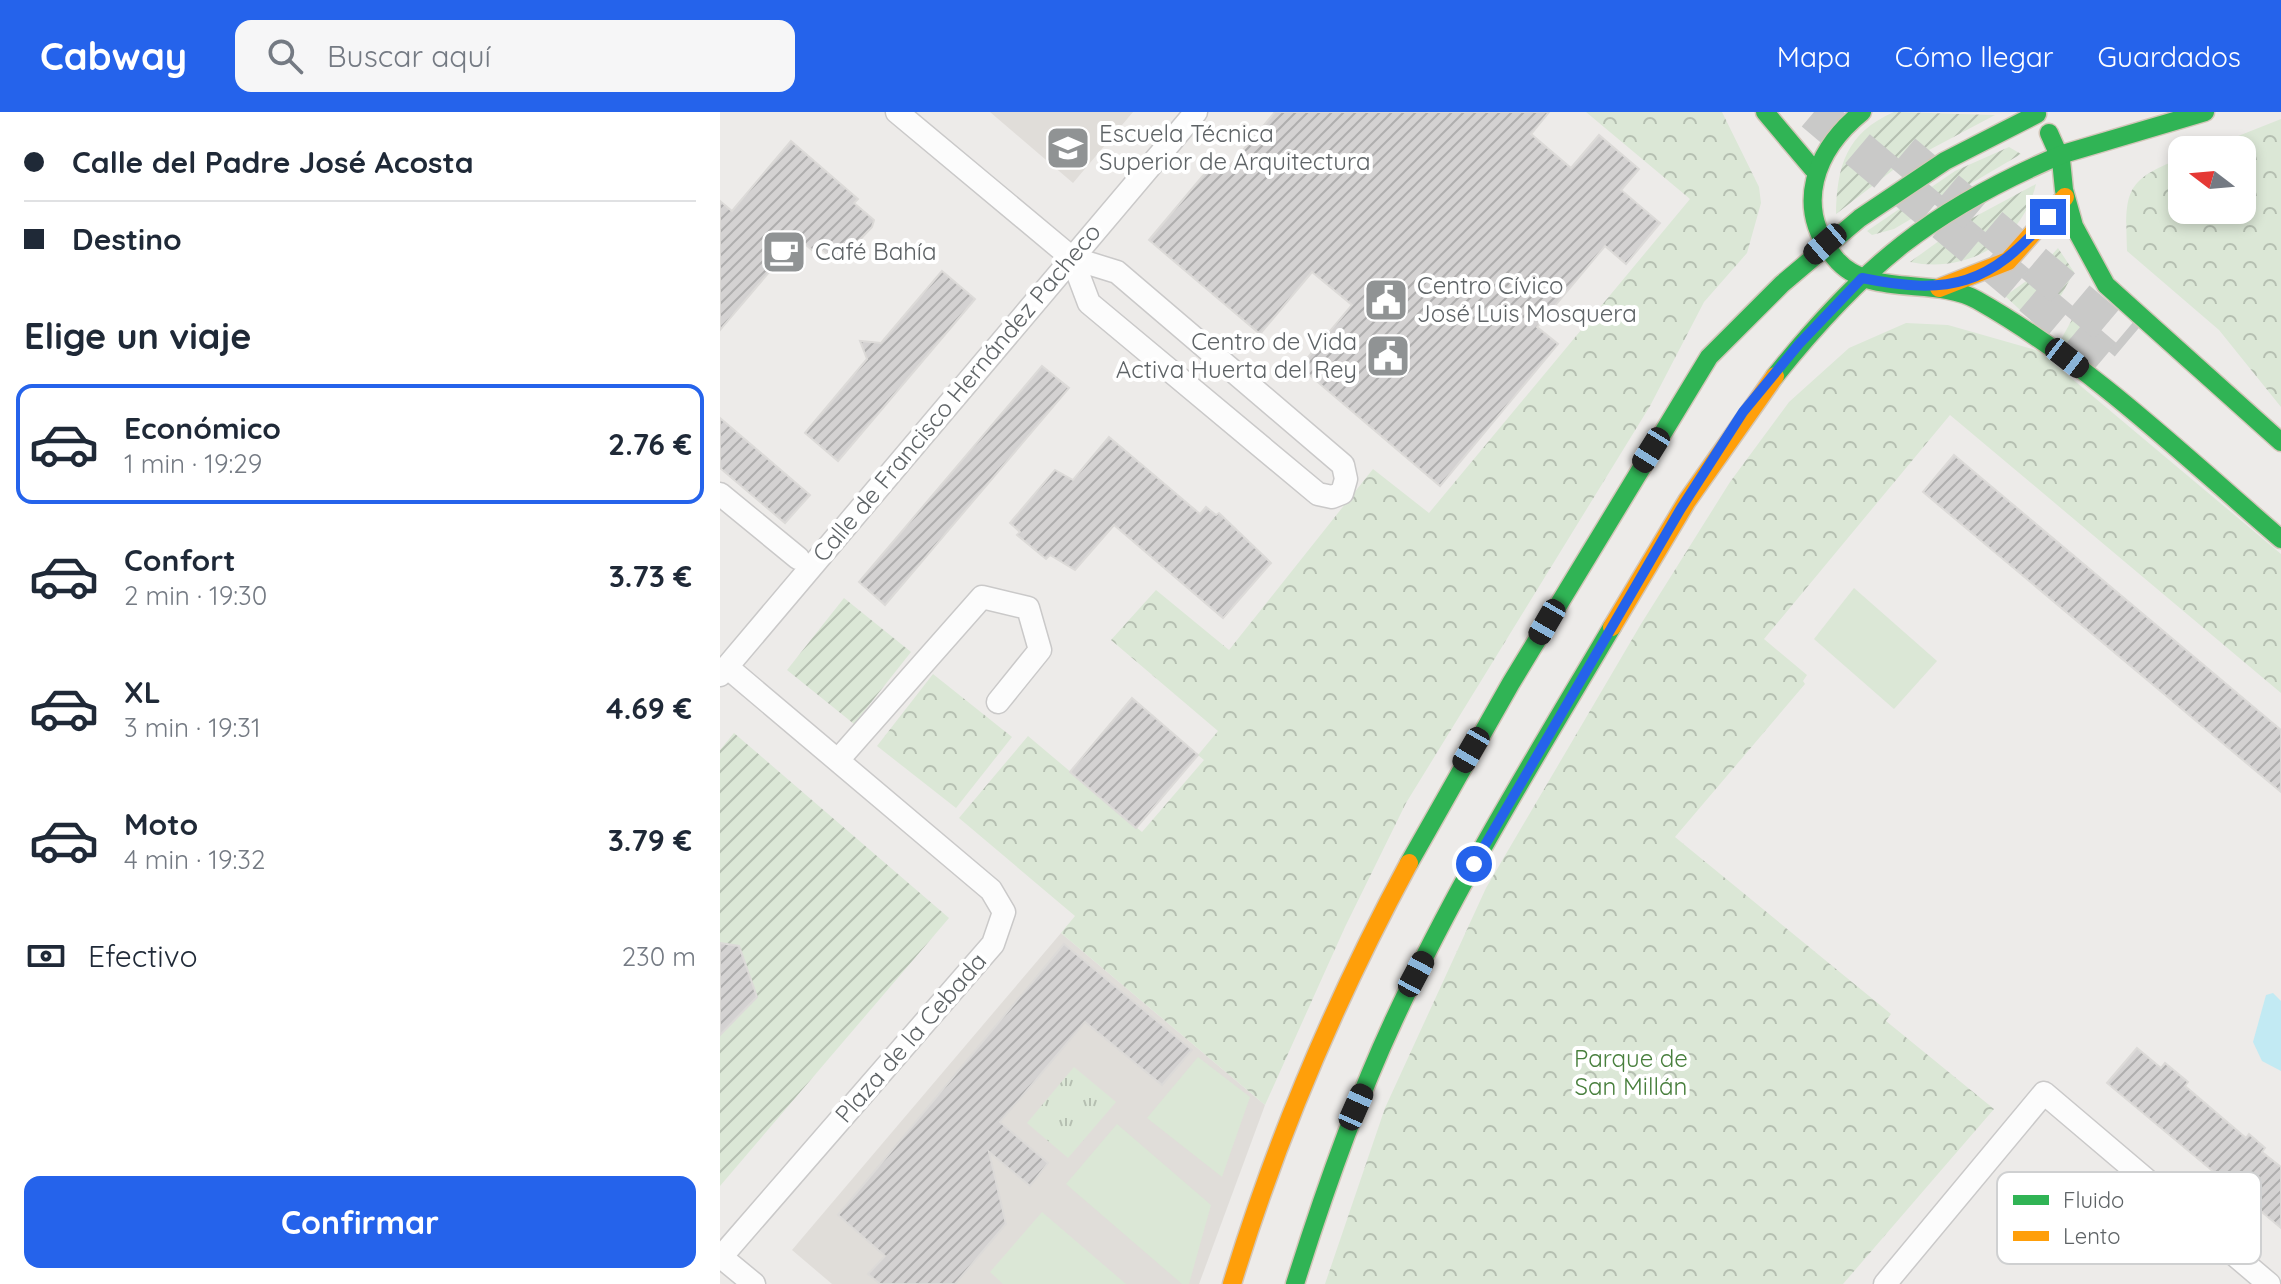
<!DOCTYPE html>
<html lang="es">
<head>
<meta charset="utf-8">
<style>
  body { margin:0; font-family:Quicksand,sans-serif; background:#f6f6f7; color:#1f2937; height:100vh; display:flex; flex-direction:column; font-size:30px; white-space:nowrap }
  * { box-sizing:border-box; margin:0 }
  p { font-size:26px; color:#747a83 }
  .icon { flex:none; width:44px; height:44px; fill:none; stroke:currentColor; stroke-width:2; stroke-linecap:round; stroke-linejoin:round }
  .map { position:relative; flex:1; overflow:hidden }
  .drawer { display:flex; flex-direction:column; background:#fff; width:720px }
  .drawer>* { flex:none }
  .guide { display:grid; align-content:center; height:176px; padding:0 24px; background:#fff }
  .needle { width:52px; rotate:286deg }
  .fabs { position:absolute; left:1448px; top:24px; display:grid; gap:16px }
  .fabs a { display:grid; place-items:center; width:88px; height:88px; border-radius:16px; background:#fff; box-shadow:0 4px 12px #0003; font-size:40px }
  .end { position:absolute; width:36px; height:36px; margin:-18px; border:10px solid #2563eb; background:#fff; box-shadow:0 0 0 4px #fff }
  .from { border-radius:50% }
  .car { position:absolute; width:24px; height:48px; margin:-24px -12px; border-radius:10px; box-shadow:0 0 6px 2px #0007; background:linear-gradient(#222 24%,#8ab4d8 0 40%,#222 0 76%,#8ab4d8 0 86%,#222 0) }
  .guide b { display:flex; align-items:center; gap:28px; height:76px; font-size:30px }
  .guide b+b { border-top:2px solid #e0e1e3 }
  .guide i { width:20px; height:20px; background:#1f2937 }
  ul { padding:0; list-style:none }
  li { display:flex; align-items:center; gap:24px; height:120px; margin:0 16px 12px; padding:0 8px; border:4px solid transparent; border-radius:16px }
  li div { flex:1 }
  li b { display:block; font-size:30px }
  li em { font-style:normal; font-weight:700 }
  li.on { border-color:#2563eb }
  li>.icon { width:72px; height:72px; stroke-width:1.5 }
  h2 { padding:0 24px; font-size:36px; line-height:96px }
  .pay { display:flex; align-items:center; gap:20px; height:88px; padding:0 24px; font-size:30px }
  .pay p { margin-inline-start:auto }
  .primary-button { display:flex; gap:16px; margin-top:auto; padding:16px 24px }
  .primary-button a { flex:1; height:92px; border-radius:16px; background:#2563eb; color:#fff; font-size:32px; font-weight:700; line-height:92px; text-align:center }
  header { display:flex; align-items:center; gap:48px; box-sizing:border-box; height:112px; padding:0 40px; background:#2563eb; color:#fff }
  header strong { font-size:38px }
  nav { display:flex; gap:44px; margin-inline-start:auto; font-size:28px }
  .search { width:560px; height:72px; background:#f6f6f7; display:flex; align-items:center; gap:20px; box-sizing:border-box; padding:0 28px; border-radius:16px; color:#747a83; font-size:30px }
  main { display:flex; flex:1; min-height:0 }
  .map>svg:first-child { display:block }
  .education { fill:#e0ddd9 }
  .grass { fill:url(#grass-tufts) }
  .forest { fill:url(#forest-crowns) }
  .garden { fill:url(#garden-furrows) }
  .pitch { fill:#dbe7d6 }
  .water { fill:#c2eaf3 }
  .building { fill:url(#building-hatch); stroke:#dcdad8; stroke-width:2 }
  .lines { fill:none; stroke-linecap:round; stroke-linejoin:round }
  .highway-tunnel { stroke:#c9c9c8; stroke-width:38; stroke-dasharray:38 19; stroke-linecap:butt }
  .street-casing { stroke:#cac9c9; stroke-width:25 }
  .fast-casing { stroke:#d3c6b9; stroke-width:21 }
  .slow-casing { stroke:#d3c6b9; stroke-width:21 }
  .street { stroke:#fcfcfc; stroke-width:22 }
  .fast { stroke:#30b455; stroke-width:18 }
  .slow { stroke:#ff9f0a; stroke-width:18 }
  .route { stroke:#2563eb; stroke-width:10 }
  .labels { text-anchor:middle; stroke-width:8; stroke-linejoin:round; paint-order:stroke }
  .poi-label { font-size:24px; fill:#5e6366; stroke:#fff; text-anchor:start }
  .street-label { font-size:24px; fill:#5e6366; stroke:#fff }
  .park-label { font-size:24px; fill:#487f3d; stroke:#fff }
  .key { fill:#fff; stroke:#cfd0d1; stroke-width:2 }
  .key-label { font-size:22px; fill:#5e6366 }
</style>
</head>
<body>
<header>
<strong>Cabway</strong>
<div class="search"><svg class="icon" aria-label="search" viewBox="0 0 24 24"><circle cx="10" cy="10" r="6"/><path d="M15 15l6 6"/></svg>Buscar aquí</div>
<nav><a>Mapa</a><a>Cómo llegar</a><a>Guardados</a></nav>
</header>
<main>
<section class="drawer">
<div class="guide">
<b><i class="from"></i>Calle del Padre José Acosta</b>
<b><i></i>Destino</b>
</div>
<h2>Elige un viaje</h2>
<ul>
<li class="on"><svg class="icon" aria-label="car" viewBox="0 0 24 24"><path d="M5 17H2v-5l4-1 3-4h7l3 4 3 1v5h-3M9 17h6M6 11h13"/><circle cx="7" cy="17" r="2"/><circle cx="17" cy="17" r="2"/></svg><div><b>Económico</b><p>1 min · 19:29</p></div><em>2.76 €</em></li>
<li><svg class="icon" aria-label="car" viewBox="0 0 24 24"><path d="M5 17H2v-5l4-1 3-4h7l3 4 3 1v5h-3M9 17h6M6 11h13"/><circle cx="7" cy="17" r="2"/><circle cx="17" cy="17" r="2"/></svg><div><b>Confort</b><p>2 min · 19:30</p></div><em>3.73 €</em></li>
<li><svg class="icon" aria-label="car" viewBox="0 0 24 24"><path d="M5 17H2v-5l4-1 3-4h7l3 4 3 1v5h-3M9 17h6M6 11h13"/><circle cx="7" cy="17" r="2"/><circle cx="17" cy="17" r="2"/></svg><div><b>XL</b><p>3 min · 19:31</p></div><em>4.69 €</em></li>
<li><svg class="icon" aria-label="car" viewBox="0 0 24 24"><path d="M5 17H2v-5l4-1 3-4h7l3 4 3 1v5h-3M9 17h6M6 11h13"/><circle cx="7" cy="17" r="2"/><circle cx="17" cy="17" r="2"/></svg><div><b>Moto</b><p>4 min · 19:32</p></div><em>3.79 €</em></li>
</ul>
<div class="pay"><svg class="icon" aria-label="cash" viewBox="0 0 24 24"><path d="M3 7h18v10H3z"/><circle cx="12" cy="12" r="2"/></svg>Efectivo<p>230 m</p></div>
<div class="primary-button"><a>Confirmar</a></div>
</section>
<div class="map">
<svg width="1561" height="1172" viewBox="0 0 1561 1172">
  <defs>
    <pattern id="grass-tufts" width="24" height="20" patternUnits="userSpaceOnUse" patternTransform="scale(2)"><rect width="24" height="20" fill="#dbe7d6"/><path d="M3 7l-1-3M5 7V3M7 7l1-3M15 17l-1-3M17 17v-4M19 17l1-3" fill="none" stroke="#b5bfb1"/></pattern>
    <pattern id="forest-crowns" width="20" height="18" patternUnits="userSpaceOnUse" patternTransform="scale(2)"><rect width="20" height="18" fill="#dbe7d6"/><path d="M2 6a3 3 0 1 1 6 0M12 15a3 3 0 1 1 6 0" fill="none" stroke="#b5bfb1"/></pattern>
    <pattern id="garden-furrows" width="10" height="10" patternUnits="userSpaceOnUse" patternTransform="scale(2)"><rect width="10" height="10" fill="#dbe7d6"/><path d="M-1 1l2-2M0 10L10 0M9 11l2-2" fill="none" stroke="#b5bfb1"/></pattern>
    <pattern id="building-hatch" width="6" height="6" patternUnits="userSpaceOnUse" patternTransform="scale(2)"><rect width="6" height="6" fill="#d4d2d2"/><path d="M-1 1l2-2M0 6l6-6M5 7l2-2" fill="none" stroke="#afaeae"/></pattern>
  </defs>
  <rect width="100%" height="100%" fill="#edebe9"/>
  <g class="education">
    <polygon points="270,0 413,0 353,71"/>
    <polygon points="341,821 545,993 479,1172 112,1172 72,1138"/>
  </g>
  <polygon class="grass" points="354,955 396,990 348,1046 307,1011"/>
  <g class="forest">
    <polygon points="866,0 1002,0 1039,75 1041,91 1027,141 984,190 930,294 686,691 625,815 545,993 341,821 355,804 239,706 308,624 422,720 484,648 478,643 498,619 391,528 436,478 509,538 653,357 709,401 970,87"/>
    <path d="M1561,7V295L1499,218L1407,139C1405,80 1404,68 1462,46V98H1522V38H1483Z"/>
    <polygon points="1186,211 1228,213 1319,239 1561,442 1561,581 1230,303 1044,527 1087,563 1083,569 1085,572 955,725 1171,902 1166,909 1274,997 1123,1172 605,1172 665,996 766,776 921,512 1010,370 1069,290 1129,236"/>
    <polygon points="213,562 292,625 236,696 157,634"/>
  </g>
  <g class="garden">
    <path d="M1174,0L1275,3L1177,55L1116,102C1117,54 1126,21 1174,0Z"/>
    <polygon points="1289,35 1301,42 1174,117 1152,123 1147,119 1235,59"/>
    <path d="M1316,72C1302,130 1247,162 1190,150L1245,110Z"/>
    <polygon points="1338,136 1354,160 1322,218 1285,184 1312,165"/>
    <polygon points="1368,179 1385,195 1347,238 1339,231"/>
    <polygon points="124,486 191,540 134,612 67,558"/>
    <polygon points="14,621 229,806 0,1074 0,638"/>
  </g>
  <g class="pitch">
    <polygon points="1134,476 1217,549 1174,597 1094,527"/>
    <polygon points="478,945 530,985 502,1065 427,1006"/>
    <polygon points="397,1012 491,1093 469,1172 462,1172 346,1072"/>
    <polygon points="322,1100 406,1172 283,1172 270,1160"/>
  </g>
  <polygon class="water" points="1553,881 1561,889 1561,959 1542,949 1533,930 1546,883"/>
  <g class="building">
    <polygon points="555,0 829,0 811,22 851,56 879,23 919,57 901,78 940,111 906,152 885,134 817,215 838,232 720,374 580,255 632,193 592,160 540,222 429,128 497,47 508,56"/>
    <polygon points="71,29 138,87 134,91 154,108 152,115 118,151 99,135 93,139 78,126 0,218 0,89 12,99"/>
    <polygon points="222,159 255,187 118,349 85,321 147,247 140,229 161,231"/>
    <polygon points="322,254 349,276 165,493 139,470"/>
    <polygon points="0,306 90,383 65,411 0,356"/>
    <polygon points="389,325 480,402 486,395 496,403 499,401 551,451 503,506 394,413 355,458 330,443 326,447 297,423 300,420 290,411 335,358 353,368"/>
    <polygon points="1234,343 1561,618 1561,680 1203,380"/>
    <polygon points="412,586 478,643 416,716 350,660"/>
    <polygon points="0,831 19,834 37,885 0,923"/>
    <polygon points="344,832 472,938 442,973 365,910 280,1010 328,1051 310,1074 269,1040 286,1112 235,1172 160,1172 148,1162 165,1144 118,1103"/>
    <polygon points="1417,936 1441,956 1445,951 1468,970 1465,974 1526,1026 1529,1022 1545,1036 1542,1040 1561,1055 1561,1116 1387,971"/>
  </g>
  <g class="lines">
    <g class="highway-tunnel">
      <polyline points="1094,0 1386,247"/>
      <polyline points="1183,41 1407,230"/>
    </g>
    <g class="street-casing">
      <g id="street">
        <polyline points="177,0 352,146 397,160 623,353 626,367 622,381 612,385 598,382 369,191 352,146"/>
        <polyline points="0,382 78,446"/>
        <polyline points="0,563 476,0"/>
        <polyline points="118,648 262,485 308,496 320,538 278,590"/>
        <polyline points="0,1144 34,1172"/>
        <polyline points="1,1145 273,832 284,800 271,778 7,555"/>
        <polyline points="1165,1172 1324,981 1549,1172"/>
      </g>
    </g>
    <g class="fast-casing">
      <g id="fast">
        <polyline points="1045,0 1093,57"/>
        <path d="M1142,0C1095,38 1073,95 1115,146C1148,187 1215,164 1257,188C1370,252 1463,343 1561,427"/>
        <polyline points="1329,21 1341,48 1344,78 1354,114 1386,173 1561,330"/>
        <polyline points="1343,42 1485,0"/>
        <path d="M1055,264C1144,153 1212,97 1343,42"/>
        <polyline points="689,751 791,571 989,245 1062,172 1140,106 1225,49 1317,2"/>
        <path d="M575,1172C603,1083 634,994 673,910C736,773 816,644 892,515"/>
      </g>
    </g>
    <g class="slow-casing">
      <g id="slow">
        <polyline points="1219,176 1288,149 1345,85"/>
        <polyline points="892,515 967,389 1055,264"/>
        <path d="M512,1172C557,1025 616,886 689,751"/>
      </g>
    </g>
    <use href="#street" class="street"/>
    <use href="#fast" class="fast"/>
    <use href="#slow" class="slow"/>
  </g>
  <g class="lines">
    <path class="route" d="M754,752L960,398L1023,300L1079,232L1142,166C1230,184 1270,173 1328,105"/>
  </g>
  <defs>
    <g id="university-square" transform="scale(2.3)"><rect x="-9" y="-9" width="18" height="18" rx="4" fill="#909394" stroke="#fff"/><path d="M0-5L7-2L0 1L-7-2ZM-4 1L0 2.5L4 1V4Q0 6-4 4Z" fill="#fff"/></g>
    <g id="cafe-square" transform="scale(2.3)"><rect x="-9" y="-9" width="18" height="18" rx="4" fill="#909394" stroke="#fff"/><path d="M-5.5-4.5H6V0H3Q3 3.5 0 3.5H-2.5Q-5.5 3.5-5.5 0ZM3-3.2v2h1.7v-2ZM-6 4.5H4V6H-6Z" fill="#fff"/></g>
    <g id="civic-square" transform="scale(2.3)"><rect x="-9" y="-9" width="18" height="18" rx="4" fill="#909394" stroke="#fff"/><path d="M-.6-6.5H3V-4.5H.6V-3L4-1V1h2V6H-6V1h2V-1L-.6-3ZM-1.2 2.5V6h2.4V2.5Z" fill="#fff"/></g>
  </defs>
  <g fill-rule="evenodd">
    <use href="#university-square" x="348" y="36"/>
    <use href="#cafe-square" x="64" y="140"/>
    <use href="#civic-square" x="666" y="188"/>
    <use href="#civic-square" x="668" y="244"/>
  </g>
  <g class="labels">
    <g class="poi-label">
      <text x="379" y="30">Escuela Técnica<tspan x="379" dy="28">Superior de Arquitectura</tspan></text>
      <text x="95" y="148">Café Bahía</text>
      <text x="697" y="182">Centro Cívico<tspan x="697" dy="28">José Luis Mosquera</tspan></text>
      <text x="637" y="238" text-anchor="end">Centro de Vida<tspan x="637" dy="28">Activa Huerta del Rey</tspan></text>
    </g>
    <g class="street-label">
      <text transform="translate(237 281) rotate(-50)" y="8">Calle de Francisco Hernández Pacheco</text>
      <text transform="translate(191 926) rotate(-49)" y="8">Plaza de la Cebada</text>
    </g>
    <g class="park-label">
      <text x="911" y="955">Parque de<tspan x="911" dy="28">San Millán</tspan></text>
    </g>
  </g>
  <rect x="1277" y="1060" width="264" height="92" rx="12" class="key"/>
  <rect x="1293" y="1083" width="36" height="10" fill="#30b455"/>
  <rect x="1293" y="1119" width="36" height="10" fill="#ff9f0a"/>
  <g class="key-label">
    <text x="1343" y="1096">Fluido</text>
    <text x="1343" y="1132">Lento</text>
  </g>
</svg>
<div class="fabs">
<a><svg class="needle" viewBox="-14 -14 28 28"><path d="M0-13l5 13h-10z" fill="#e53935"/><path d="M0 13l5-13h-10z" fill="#747a83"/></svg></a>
</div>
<i class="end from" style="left:754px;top:752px"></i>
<i class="end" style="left:1328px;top:105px"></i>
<i class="car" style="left:1105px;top:132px;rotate:229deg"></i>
<i class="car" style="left:1347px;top:246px;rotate:128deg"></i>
<i class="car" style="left:931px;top:338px;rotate:212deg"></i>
<i class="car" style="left:827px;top:510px;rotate:210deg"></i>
<i class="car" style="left:751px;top:638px;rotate:210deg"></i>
<i class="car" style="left:696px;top:862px;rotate:28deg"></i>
<i class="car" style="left:636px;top:995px;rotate:24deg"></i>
</div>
</main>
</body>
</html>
